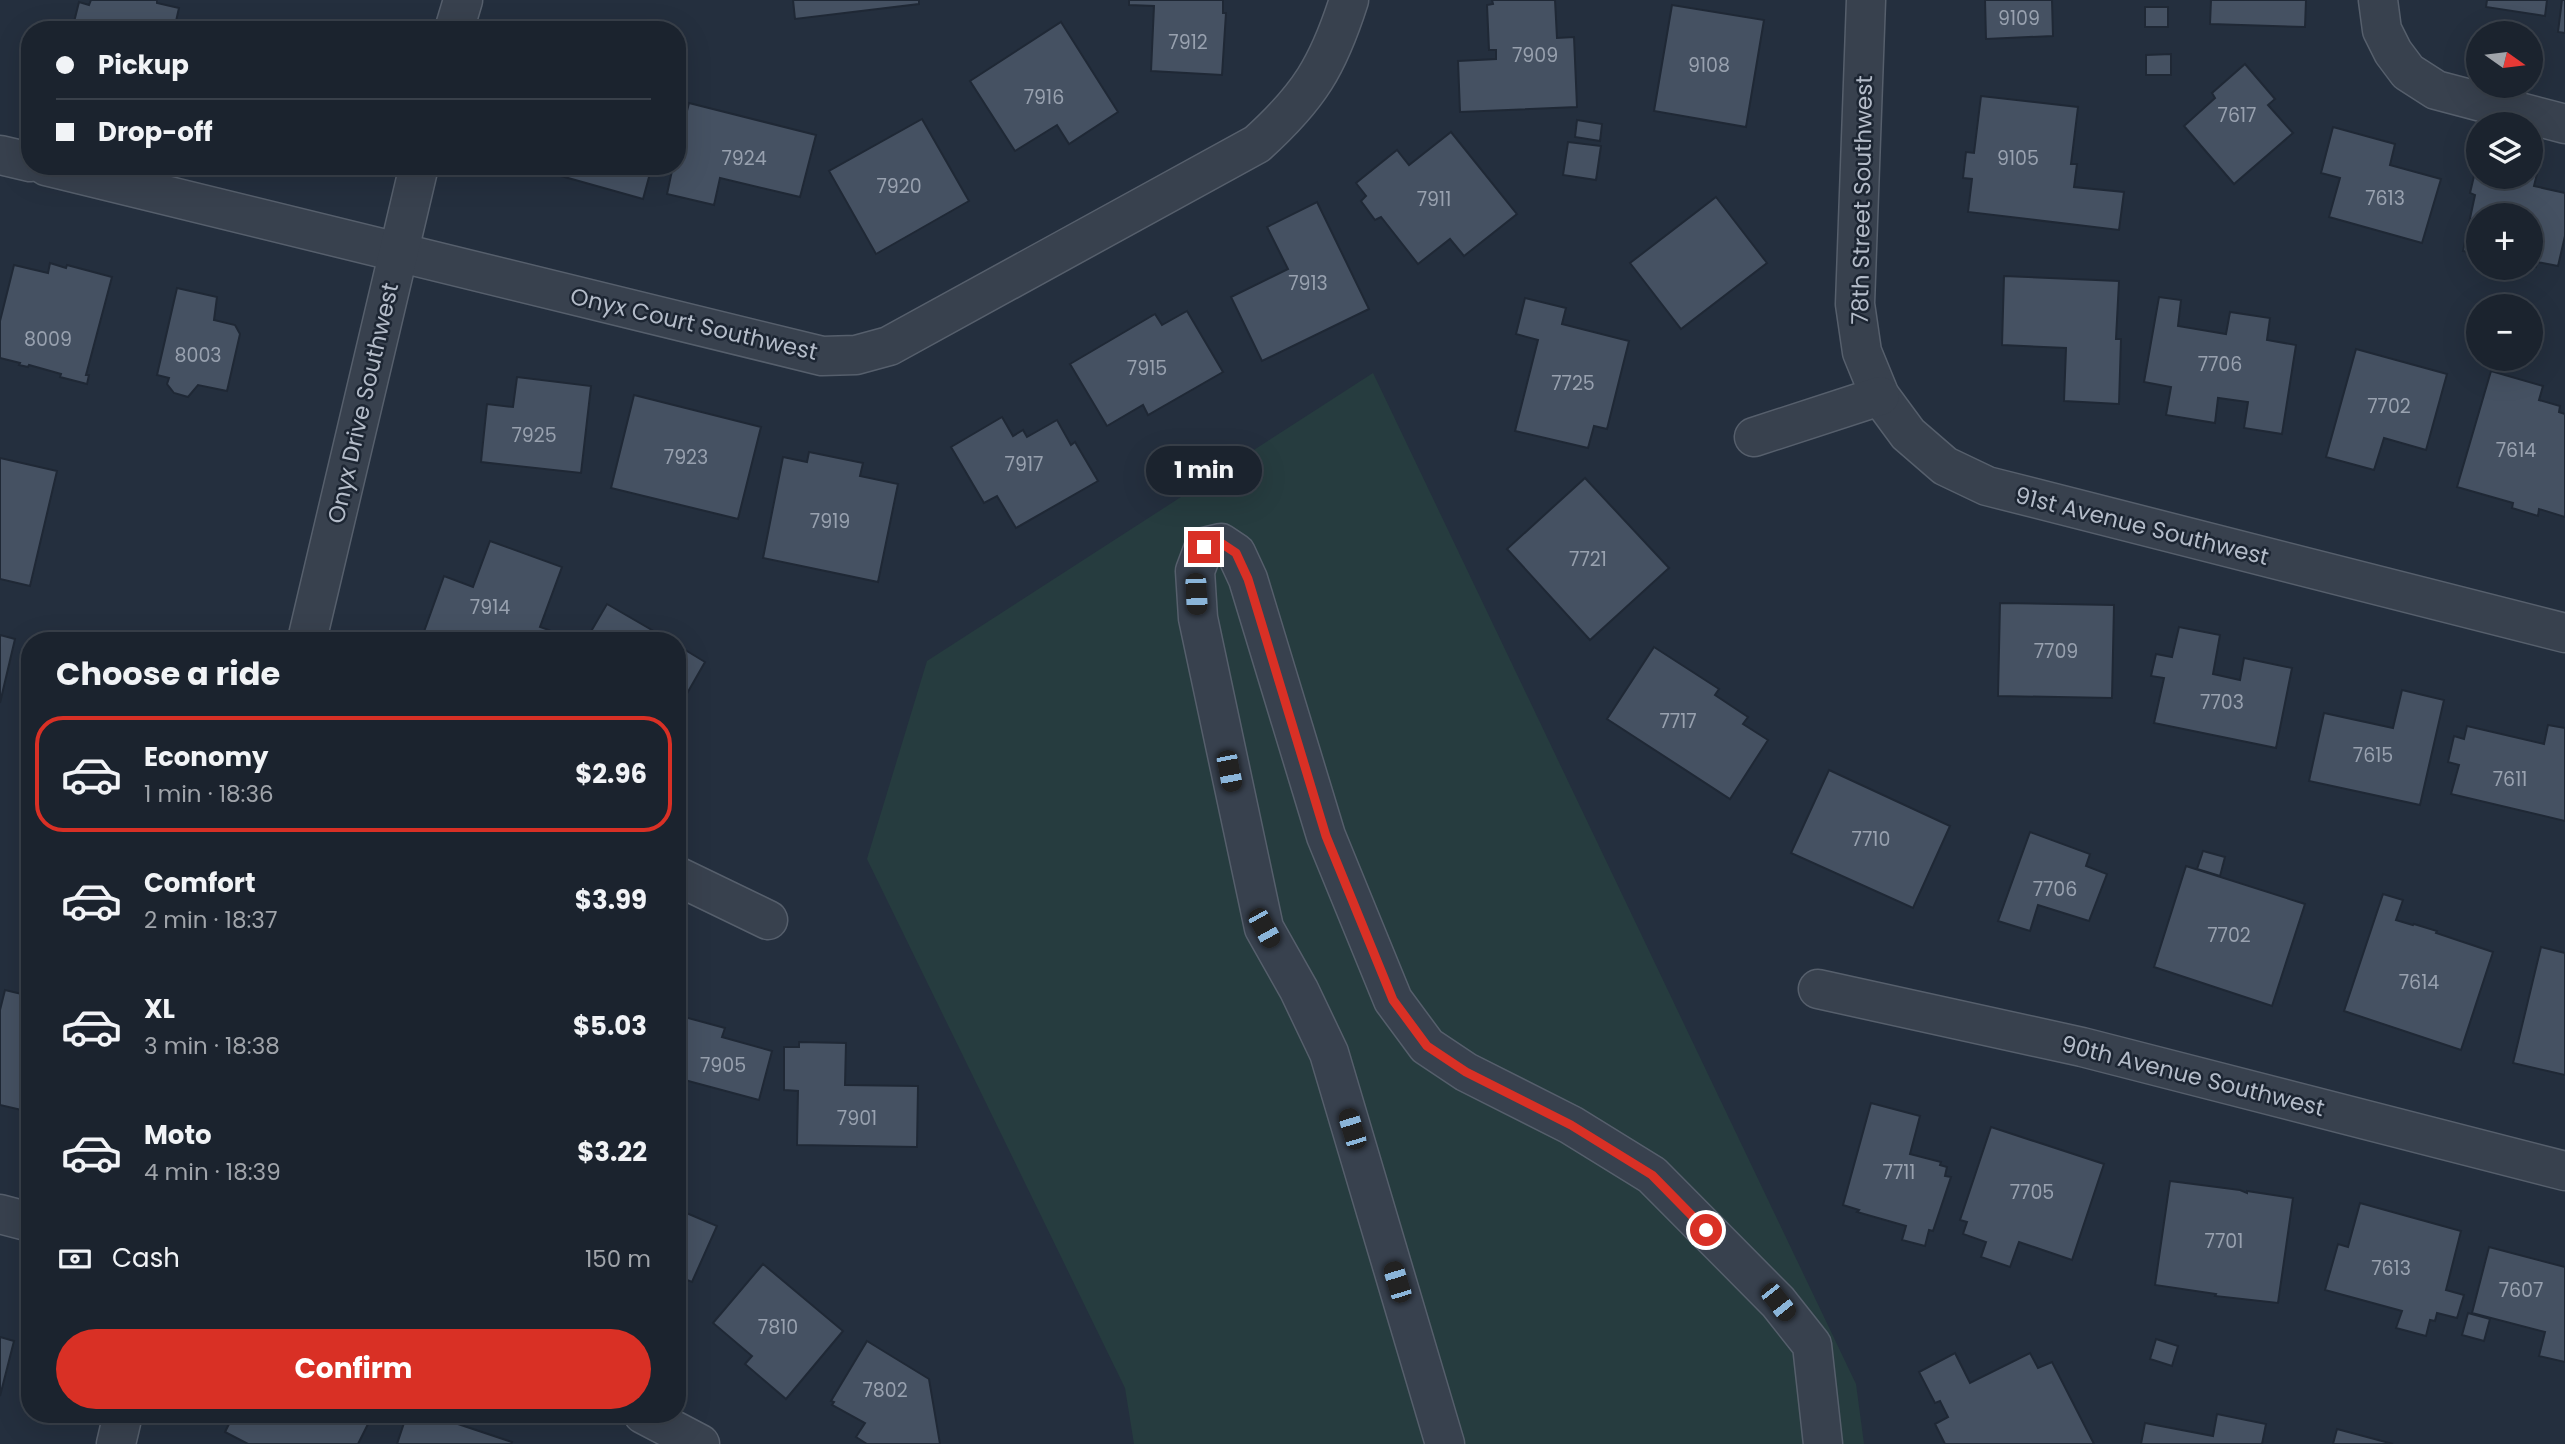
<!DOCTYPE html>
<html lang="en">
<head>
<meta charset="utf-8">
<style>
  body { margin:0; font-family:Poppins,sans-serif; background:#282f3a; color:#f1f3f6; height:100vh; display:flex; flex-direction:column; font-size:26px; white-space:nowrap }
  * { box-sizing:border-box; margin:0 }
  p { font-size:23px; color:#a0a4aa }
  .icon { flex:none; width:38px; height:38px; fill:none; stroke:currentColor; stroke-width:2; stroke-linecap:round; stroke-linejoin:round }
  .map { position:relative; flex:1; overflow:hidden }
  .sheet { position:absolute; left:21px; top:632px; width:665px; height:791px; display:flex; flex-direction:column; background:#1b232e; border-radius:28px; box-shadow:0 7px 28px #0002,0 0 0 2px #39404a }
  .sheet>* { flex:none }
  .guide { position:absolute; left:21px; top:21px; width:665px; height:154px; border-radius:28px; box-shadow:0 7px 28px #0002,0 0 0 2px #39404a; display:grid; align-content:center; height:154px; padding:0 35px; background:#1b232e }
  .needle { width:46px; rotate:104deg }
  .controls { position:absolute; left:2466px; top:21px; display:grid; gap:14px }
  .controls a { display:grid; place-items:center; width:77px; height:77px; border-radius:50%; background:#1b232e; box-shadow:0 7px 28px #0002,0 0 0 2px #39404a; font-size:35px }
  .end { position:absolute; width:32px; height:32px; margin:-16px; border:9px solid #d93025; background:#fff; box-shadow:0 0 0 4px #fff }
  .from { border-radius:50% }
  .bubble { position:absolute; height:49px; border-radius:24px; background:#1b232e; box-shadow:0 7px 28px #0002,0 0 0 2px #39404a; font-size:23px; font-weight:700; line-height:49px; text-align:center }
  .car { position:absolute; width:21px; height:42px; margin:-21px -10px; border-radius:9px; box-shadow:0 0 5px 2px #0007; background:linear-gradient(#222 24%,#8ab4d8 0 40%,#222 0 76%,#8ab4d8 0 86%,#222 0) }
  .guide b { display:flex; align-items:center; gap:24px; height:66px; font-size:26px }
  .guide b+b { border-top:2px solid #39404a }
  .guide i { width:18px; height:18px; background:#f1f3f6 }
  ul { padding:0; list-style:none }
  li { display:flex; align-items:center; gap:21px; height:116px; margin:0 14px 10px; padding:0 21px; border:4px solid transparent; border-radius:28px }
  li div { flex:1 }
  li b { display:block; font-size:26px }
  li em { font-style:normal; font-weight:700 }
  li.selected { border-color:#d93025 }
  li>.icon { width:63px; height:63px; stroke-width:1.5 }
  h2 { padding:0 35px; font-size:32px; line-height:84px }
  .pay { display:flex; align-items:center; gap:18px; height:77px; padding:0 35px; font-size:26px }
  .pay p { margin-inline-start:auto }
  .action { display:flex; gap:14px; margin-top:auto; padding:14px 35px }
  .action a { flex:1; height:80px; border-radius:42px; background:#d93025; color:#fff; font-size:28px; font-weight:700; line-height:80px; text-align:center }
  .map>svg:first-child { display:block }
  .green { fill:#263c3f }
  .building { fill:#455162; stroke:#1f2835; stroke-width:2 }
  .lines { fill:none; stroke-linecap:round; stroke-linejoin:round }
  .minor-casing { stroke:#565f6c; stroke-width:41 }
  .minor { stroke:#38414e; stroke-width:38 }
  .route { stroke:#d93025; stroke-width:9 }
  .labels { text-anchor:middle; stroke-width:5; stroke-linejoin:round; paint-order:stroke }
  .number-label { font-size:19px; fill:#98a1af }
  .street-label { font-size:23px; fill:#b4bcc9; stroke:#1d2633 }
</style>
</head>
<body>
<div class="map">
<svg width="2565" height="1444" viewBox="0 0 2565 1444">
  <rect width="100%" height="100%" fill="#242f3e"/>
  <polygon class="green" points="1373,373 1856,1384 1864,1444 1134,1444 1125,1388 867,859 927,661"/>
  <g class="building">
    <polygon points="91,0 157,0 157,3 179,8 174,30 72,30 79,2 89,5"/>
    <polygon points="793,0 919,0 919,4 795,19"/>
    <polygon points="1129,0 1223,0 1223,13 1226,13 1222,75 1151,71 1154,6 1129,5"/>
    <polygon points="1492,0 1555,0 1557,38 1574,37 1577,107 1460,112 1458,61 1496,59 1496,50 1489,50 1487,5 1493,4"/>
    <polygon points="1985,0 2052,0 2053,36 1986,39"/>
    <polygon points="2211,0 2306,0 2305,27 2210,24"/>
    <polygon points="2487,0 2547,0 2545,16 2486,7"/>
    <polygon points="2562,0 2565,0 2565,33 2558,32"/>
    <polygon points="1672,5 1764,20 1746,127 1654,111"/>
    <rect x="2145" y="7" width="23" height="20"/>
    <polygon points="265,21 292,30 261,30"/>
    <polygon points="1061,22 1118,112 1069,144 1057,125 1015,151 970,81"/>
    <polygon points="2171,54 2171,75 2146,75 2146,55"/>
    <polygon points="2245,64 2275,99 2268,105 2293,133 2234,184 2184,126 2215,98 2212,93"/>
    <polygon points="1981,96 2078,107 2071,164 2077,164 2074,187 2124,192 2119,230 1968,212 1972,179 1963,178 1966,152 1974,153"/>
    <polygon points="689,103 816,135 800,197 720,178 714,205 667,194 673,166 677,166 677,150"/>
    <polygon points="922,119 969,201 876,254 829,171"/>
    <polygon points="1577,120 1602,124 1600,141 1575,137"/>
    <polygon points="2333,127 2395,144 2390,165 2441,179 2422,243 2329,217 2340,178 2321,173"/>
    <polygon points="1451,132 1517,214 1464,256 1450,239 1418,264 1381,217 1375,220 1361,201 1366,196 1356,183 1397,150 1409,165"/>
    <polygon points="1568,142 1601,146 1596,180 1563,175"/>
    <polygon points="2478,159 2478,177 2530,177 2530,168 2538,170 2534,186 2565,193 2565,236 2558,266 2537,262 2536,267 2530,266 2530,215 2478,215 2478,254 2463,251 2475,195 2470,193"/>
    <polygon points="537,166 652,166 643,199 536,169"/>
    <polygon points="1716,197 1767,263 1681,329 1630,263"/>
    <polygon points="1317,202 1369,309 1262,361 1231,297 1288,269 1267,227"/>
    <polygon points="50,263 66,268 67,265 112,277 86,375 89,375 87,384 60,377 61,374 29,365 28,367 19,365 20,363 0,358 0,321 14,265 48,273"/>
    <polygon points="2004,276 2119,281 2116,339 2121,339 2119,404 2064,401 2066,348 2002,345"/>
    <polygon points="177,288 217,297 214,320 235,325 240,334 227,391 198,385 188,397 174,393 167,384 169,378 157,375"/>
    <polygon points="2159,297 2181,300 2178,326 2226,334 2230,312 2270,318 2267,340 2296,345 2282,434 2244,428 2248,402 2218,398 2215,423 2166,415 2171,387 2144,382"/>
    <polygon points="1525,298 1566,308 1562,324 1629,341 1607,429 1594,426 1588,448 1515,431 1538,340 1516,334"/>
    <polygon points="1187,311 1223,372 1148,415 1143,405 1107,426 1070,364 1155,314 1162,325"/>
    <polygon points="2356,349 2447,374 2426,450 2384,438 2374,470 2326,457"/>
    <polygon points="2491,371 2543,386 2539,400 2560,406 2559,412 2565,414 2565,517 2539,509 2538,516 2512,508 2513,503 2457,487"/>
    <polygon points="517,377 591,386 581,473 481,462 487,404 513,407"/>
    <polygon points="634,395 761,427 738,519 611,488"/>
    <polygon points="1002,417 1013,436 1023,430 1027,437 1057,420 1071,445 1075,442 1098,481 1016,528 997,496 984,503 951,447"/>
    <polygon points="809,452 863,463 860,476 898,484 878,582 763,558 783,457 807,462"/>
    <polygon points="0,458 57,471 30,586 0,579"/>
    <polygon points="1585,478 1669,568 1590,640 1507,549"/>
    <polygon points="490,541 562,567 540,627 549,630 545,640 421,640 444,576 473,587"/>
    <polygon points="2000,603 2114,605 2112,698 1998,696"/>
    <polygon points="607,604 669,640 586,640"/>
    <polygon points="2179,627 2220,635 2213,674 2240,680 2244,658 2292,668 2276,748 2154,723 2164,678 2151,676 2156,654 2172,657"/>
    <polygon points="0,635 15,639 0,703"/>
    <polygon points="677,645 705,662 677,711"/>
    <polygon points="1654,647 1719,689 1715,695 1748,717 1743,724 1768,740 1730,799 1607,719"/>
    <polygon points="2402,690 2444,700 2420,805 2309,781 2324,713 2393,728"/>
    <polygon points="2548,725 2565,728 2565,821 2451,794 2459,765 2448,762 2454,736 2464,739 2467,726 2544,744"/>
    <polygon points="1829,770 1950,826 1913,908 1791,853"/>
    <polygon points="2030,832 2090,854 2086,866 2107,874 2089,921 2038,905 2030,931 1998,921"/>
    <polygon points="2203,851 2225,857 2220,876 2197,869"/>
    <polygon points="2186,866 2305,904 2272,1006 2154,967"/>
    <polygon points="2383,894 2403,900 2396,920 2413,925 2414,924 2437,931 2436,933 2493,952 2461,1050 2344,1011"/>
    <polygon points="2541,947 2565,953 2565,1075 2513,1063"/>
    <polygon points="5,990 30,996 30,1112 0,1105 0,1010"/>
    <polygon points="677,1015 725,1028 722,1037 772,1051 759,1100 677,1078"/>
    <polygon points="799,1042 846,1043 845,1085 918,1086 917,1147 797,1145 798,1091 784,1090 784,1047 799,1047"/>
    <polygon points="1871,1103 1920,1116 1910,1154 1941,1162 1940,1165 1947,1167 1945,1176 1951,1177 1933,1231 1929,1230 1925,1246 1902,1240 1906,1226 1857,1212 1859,1210 1843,1205"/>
    <polygon points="1991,1127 2104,1164 2072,1260 2019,1242 2010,1267 1981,1257 1986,1242 1963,1234 1967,1222 1960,1220"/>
    <polygon points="2170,1181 2240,1190 2247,1193 2247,1191 2293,1198 2278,1303 2215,1296 2216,1294 2155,1285"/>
    <polygon points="2360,1203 2461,1231 2446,1290 2464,1295 2457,1318 2437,1313 2435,1321 2430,1320 2426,1336 2396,1328 2402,1311 2325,1290 2338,1244 2348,1247"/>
    <polygon points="677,1209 717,1226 692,1282 677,1276"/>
    <polygon points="2489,1247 2565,1267 2565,1362 2539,1356 2545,1332 2472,1313"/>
    <polygon points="763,1264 843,1331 786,1399 745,1364 752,1356 713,1323"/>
    <polygon points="2468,1313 2490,1319 2484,1341 2462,1335"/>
    <polygon points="0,1337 14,1341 0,1396"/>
    <polygon points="2156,1339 2178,1346 2172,1366 2150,1359"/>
    <polygon points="867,1341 929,1379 940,1444 867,1444 856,1437 865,1423 832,1405 834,1402 831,1401"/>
    <polygon points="1955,1353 1970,1383 2030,1353 2038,1368 2052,1362 2094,1444 1945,1444 1935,1424 1948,1417 1940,1401 1935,1403 1919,1372"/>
    <polygon points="234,1414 373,1414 358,1444 248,1444 225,1432"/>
    <polygon points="407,1414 428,1414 512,1442 511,1444 397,1444"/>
    <polygon points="2217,1414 2266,1424 2262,1444 2141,1444 2145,1423 2213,1436"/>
    <polygon points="2337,1429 2393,1444 2333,1444"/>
  </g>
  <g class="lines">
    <g class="minor-casing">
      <g id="minor">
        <polyline points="1866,0 1855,304 1862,352 1880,396 1908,434 1945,466 1987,486 2565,633"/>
        <polyline points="2378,0 2382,30 2393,52 2408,72 2436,90 2565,124"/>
        <polyline points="454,30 463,0"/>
        <polyline points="0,155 30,162"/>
        <path d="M46,166L822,356L856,355L889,346L1257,144C1309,97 1328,66 1349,0"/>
        <polyline points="1754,437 1880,396"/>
        <polyline points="307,640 419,166"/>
        <polyline points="677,876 768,920"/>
        <polyline points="1818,989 2082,1047 2565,1171"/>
        <polyline points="0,1214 30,1222"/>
        <polyline points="643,1414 700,1444"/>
        <polyline points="116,1444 123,1414"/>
        <polyline points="1445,1444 1329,1053 1299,990 1264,928 1198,618 1195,571 1204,547 1221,543 1236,553 1248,579 1326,836 1393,1000 1427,1046 1466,1072 1571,1125 1652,1175 1778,1302 1812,1345 1823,1444"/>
      </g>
    </g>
    <use href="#minor" class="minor"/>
  </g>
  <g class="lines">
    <polyline class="route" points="1204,547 1221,543 1236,553 1248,579 1326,836 1393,1000 1427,1046 1466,1072 1571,1125 1652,1175 1706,1230"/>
  </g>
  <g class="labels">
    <g class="number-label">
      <text x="2019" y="25">9109</text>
      <text x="1188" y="49">7912</text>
      <text x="1535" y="62">7909</text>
      <text x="1709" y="72">9108</text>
      <text x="1044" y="104">7916</text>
      <text x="2237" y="122">7617</text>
      <text x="744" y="165">7924</text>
      <text x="2018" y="165">9105</text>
      <text x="899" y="193">7920</text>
      <text x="2385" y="205">7613</text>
      <text x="1434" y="206">7911</text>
      <text x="1308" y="290">7913</text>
      <text x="48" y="346">8009</text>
      <text x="198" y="362">8003</text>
      <text x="2220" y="371">7706</text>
      <text x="1147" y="375">7915</text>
      <text x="1573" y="390">7725</text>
      <text x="2389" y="413">7702</text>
      <text x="534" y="442">7925</text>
      <text x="2516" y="457">7614</text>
      <text x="686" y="464">7923</text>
      <text x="1024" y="471">7917</text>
      <text x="830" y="528">7919</text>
      <text x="1588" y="566">7721</text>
      <text x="490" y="614">7914</text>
      <text x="2056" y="658">7709</text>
      <text x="2222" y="709">7703</text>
      <text x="1678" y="728">7717</text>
      <text x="2373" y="762">7615</text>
      <text x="2510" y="786">7611</text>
      <text x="1871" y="846">7710</text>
      <text x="2055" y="896">7706</text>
      <text x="2229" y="942">7702</text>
      <text x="2419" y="989">7614</text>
      <text x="723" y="1072">7905</text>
      <text x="857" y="1125">7901</text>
      <text x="1899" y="1179">7711</text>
      <text x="2032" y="1199">7705</text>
      <text x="2224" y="1248">7701</text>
      <text x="2391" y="1275">7613</text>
      <text x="2521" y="1297">7607</text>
      <text x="778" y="1334">7810</text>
      <text x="885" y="1397">7802</text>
    </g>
    <g class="street-label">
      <text transform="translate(1862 200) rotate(-89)" y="8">78th Street Southwest</text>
      <text transform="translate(694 324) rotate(13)" y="8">Onyx Court Southwest</text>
      <text transform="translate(363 403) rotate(-77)" y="8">Onyx Drive Southwest</text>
      <text transform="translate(2142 526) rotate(14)" y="8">91st Avenue Southwest</text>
      <text transform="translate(2193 1076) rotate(14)" y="8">90th Avenue Southwest</text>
    </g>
  </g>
</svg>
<div class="controls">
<a><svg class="needle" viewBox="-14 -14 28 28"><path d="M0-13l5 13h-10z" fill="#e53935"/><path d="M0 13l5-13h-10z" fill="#a0a4aa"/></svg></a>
<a><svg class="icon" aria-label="layers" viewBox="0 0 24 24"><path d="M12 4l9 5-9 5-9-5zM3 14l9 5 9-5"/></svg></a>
<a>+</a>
<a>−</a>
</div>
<i class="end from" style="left:1706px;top:1230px"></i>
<i class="end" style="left:1204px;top:547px"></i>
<div class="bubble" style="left:1146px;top:446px;width:116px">1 min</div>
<i class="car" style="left:1196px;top:594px;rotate:177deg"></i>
<i class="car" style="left:1229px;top:771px;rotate:169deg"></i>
<i class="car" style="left:1264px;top:928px;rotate:151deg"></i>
<i class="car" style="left:1352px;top:1129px;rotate:343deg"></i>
<i class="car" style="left:1397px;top:1282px;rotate:343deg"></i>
<i class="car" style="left:1778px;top:1302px;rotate:142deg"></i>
<div class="guide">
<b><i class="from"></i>Pickup</b>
<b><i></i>Drop-off</b>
</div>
<section class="sheet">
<h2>Choose a ride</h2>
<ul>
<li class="selected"><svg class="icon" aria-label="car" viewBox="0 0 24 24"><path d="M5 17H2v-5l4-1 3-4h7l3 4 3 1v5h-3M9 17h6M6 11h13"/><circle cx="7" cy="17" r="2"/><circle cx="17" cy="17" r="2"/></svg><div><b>Economy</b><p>1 min · 18:36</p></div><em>$2.96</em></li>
<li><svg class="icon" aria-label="car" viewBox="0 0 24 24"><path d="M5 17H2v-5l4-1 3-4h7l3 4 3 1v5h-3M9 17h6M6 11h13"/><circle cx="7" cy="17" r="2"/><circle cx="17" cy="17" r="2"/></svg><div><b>Comfort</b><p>2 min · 18:37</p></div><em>$3.99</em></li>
<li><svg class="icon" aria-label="car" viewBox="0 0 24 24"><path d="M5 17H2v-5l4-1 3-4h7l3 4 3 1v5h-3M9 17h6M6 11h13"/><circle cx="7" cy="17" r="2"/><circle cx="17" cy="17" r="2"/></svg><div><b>XL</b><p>3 min · 18:38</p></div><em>$5.03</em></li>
<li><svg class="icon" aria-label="car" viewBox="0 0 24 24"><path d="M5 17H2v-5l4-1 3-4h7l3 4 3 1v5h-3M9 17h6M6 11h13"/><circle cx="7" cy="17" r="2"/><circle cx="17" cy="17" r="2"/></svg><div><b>Moto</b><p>4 min · 18:39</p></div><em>$3.22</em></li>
</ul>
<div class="pay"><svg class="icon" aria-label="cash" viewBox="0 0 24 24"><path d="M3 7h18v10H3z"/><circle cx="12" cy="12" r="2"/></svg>Cash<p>150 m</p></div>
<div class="action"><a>Confirm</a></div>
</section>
</div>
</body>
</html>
